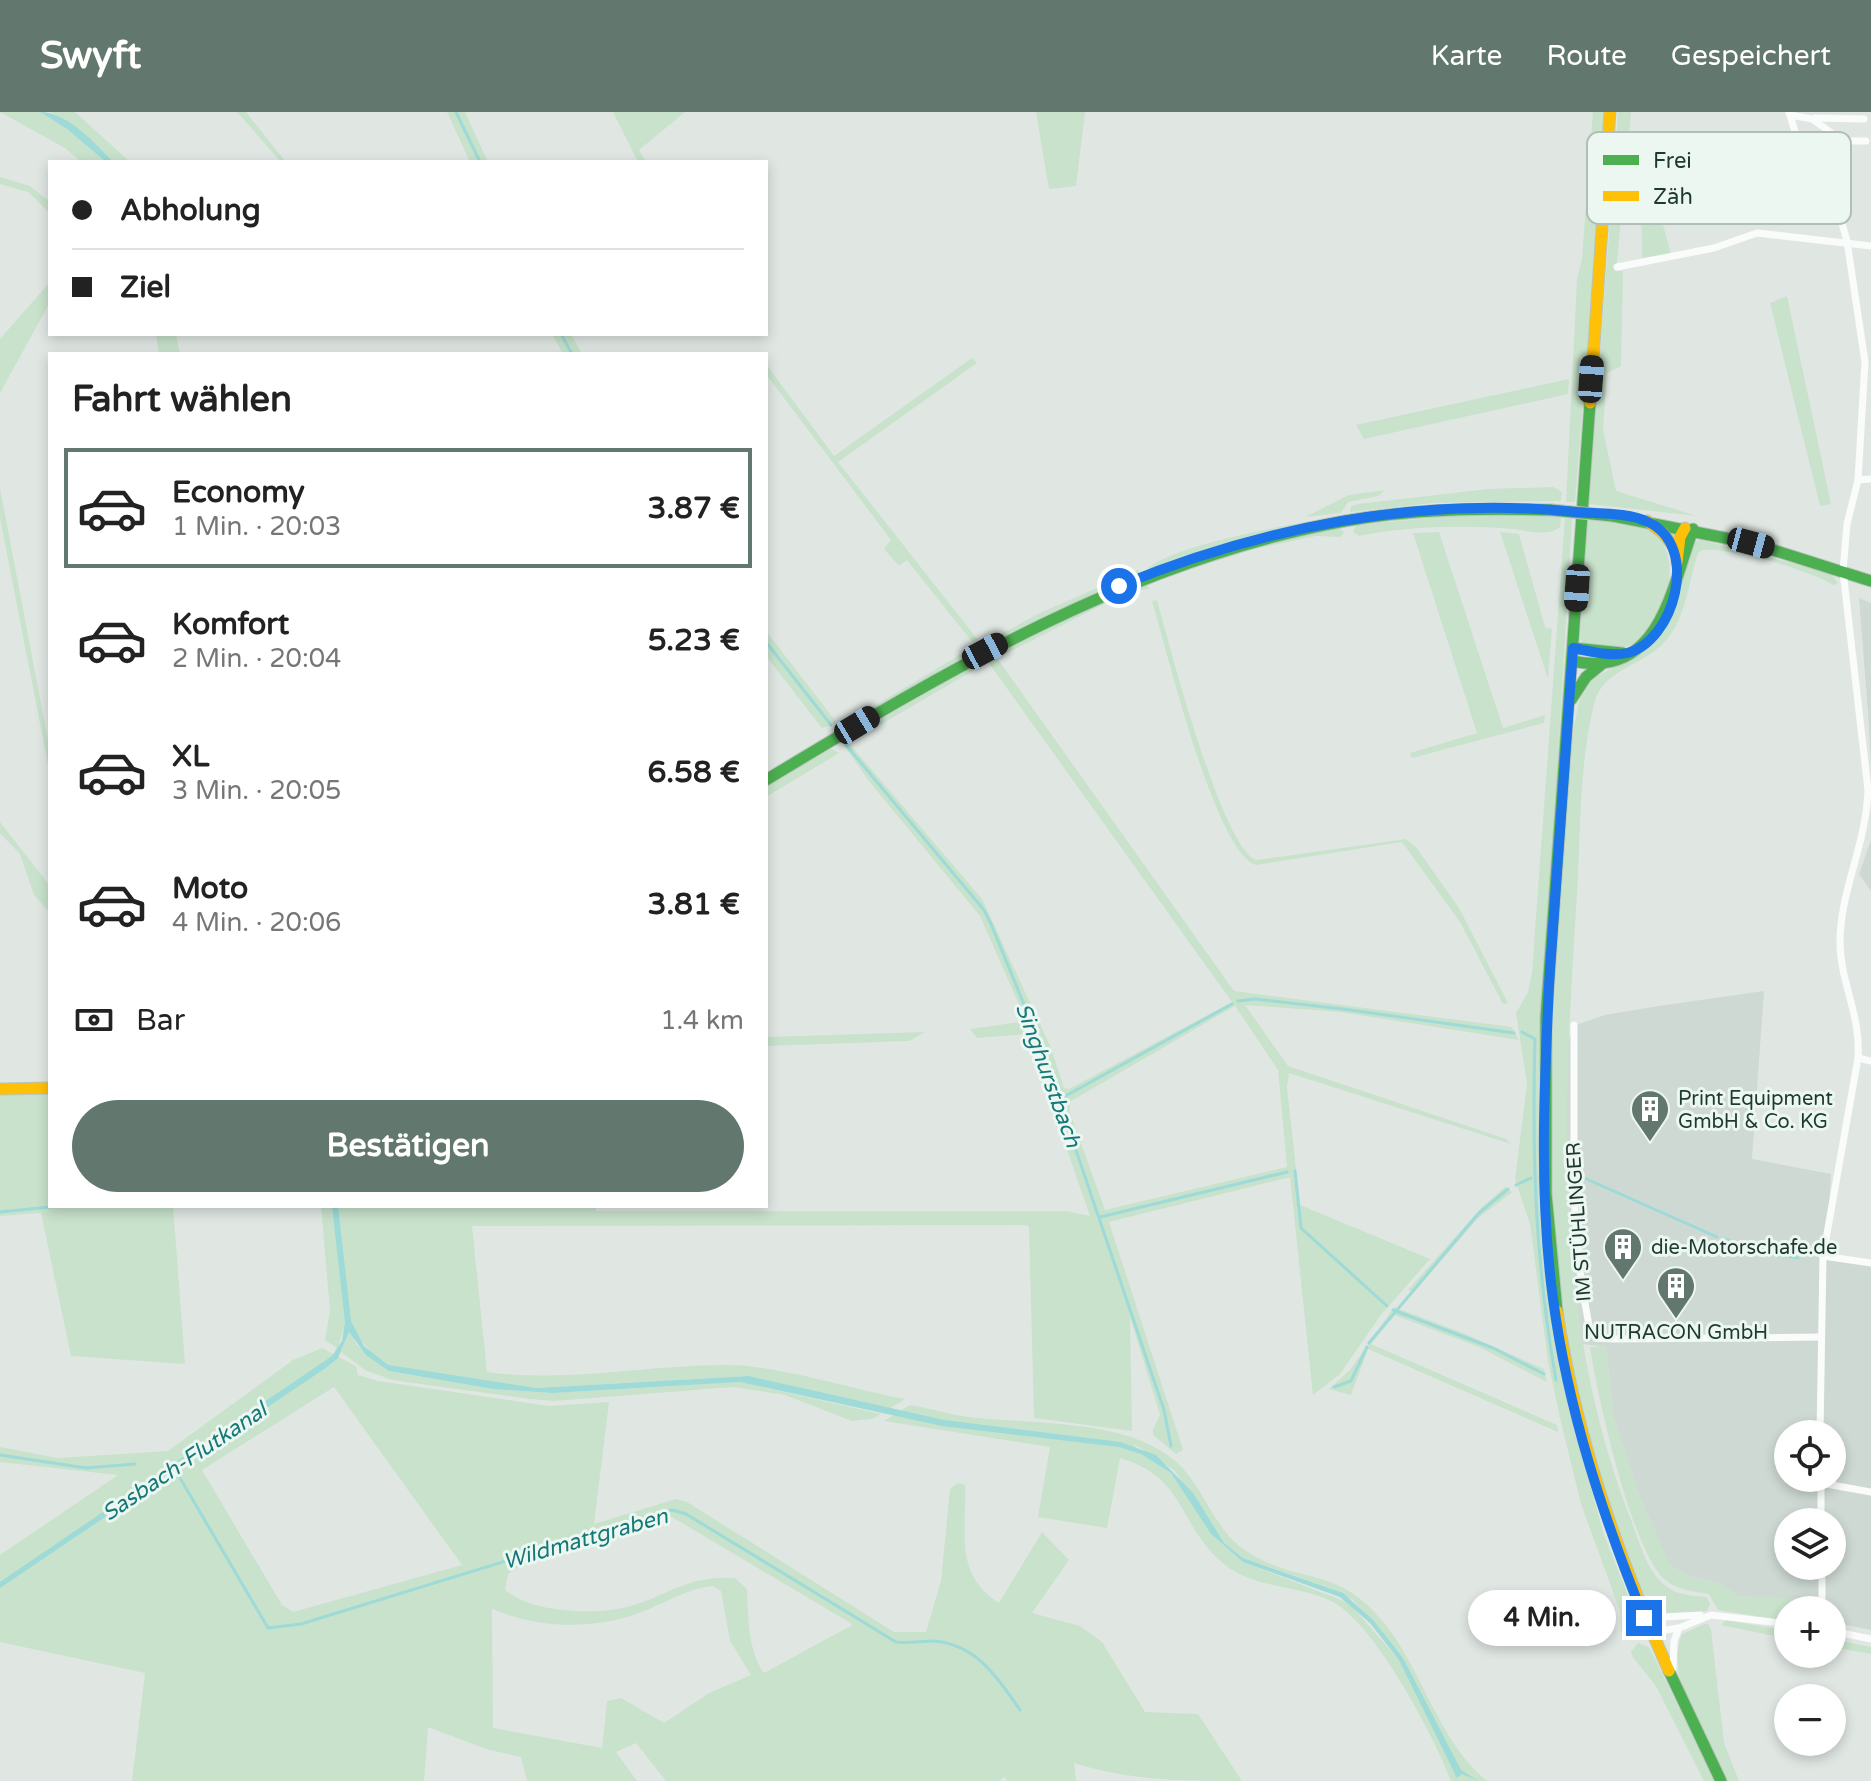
<!DOCTYPE html>
<html lang="de">
<head>
<meta charset="utf-8">
<style>
  body { margin:0; font-family:"Varela Round",sans-serif; background:#f2f2f2; color:#222; height:100vh; display:flex; flex-direction:column; font-size:30px; white-space:nowrap }
  * { box-sizing:border-box; margin:0 }
  p { font-size:26px; color:#767676 }
  .icon { flex:none; width:44px; height:44px; fill:none; stroke:currentColor; stroke-width:2; stroke-linecap:round; stroke-linejoin:round }
  .map { position:relative; flex:1; overflow:hidden }
  .side { position:absolute; left:48px; top:240px; width:720px; height:856px; display:flex; flex-direction:column; background:#fff; border-radius:0px; box-shadow:0 4px 12px #0003 }
  .side>* { flex:none }
  .guide { position:absolute; left:48px; top:48px; width:720px; height:176px; border-radius:0px; box-shadow:0 4px 12px #0003; display:grid; align-content:center; height:176px; padding:0 24px; background:#fff }
  .buttons { position:absolute; left:1774px; top:1308px; display:grid; gap:16px }
  .buttons a { display:grid; place-items:center; width:72px; height:72px; border-radius:50%; background:#fff; box-shadow:0 4px 12px #0003; font-size:40px }
  .end { position:absolute; width:36px; height:36px; margin:-18px; border:10px solid #1a73e8; background:#fff; box-shadow:0 0 0 4px #fff }
  .from { border-radius:50% }
  .bubble { position:absolute; height:56px; border-radius:28px; background:#fff; box-shadow:0 4px 12px #0003; font-size:26px; font-weight:700; line-height:56px; text-align:center }
  .car { position:absolute; width:24px; height:48px; margin:-24px -12px; border-radius:10px; box-shadow:0 0 6px 2px #0007; background:linear-gradient(#222 24%,#8ab4d8 0 40%,#222 0 76%,#8ab4d8 0 86%,#222 0) }
  .guide b { display:flex; align-items:center; gap:28px; height:76px; font-size:30px }
  .guide b+b { border-top:2px solid #e0e0e0 }
  .guide i { width:20px; height:20px; background:#222 }
  ul { padding:0; list-style:none }
  li { display:flex; align-items:center; gap:24px; height:120px; margin:0 16px 12px; padding:0 8px; border:4px solid transparent; border-radius:0px }
  li div { flex:1 }
  li b { display:block; font-size:30px }
  li em { font-style:normal; font-weight:700 }
  li.active { border-color:#62776d }
  li>.icon { width:72px; height:72px; stroke-width:1.5 }
  h2 { padding:0 24px; font-size:36px; line-height:96px }
  .pay { display:flex; align-items:center; gap:20px; height:88px; padding:0 24px; font-size:30px }
  .pay p { margin-inline-start:auto }
  .primary-button { display:flex; gap:16px; margin-top:auto; padding:16px 24px }
  .primary-button a { flex:1; height:92px; border-radius:48px; background:#62776d; color:#fff; font-size:32px; font-weight:700; line-height:92px; text-align:center }
  header { display:flex; align-items:center; gap:48px; box-sizing:border-box; height:112px; padding:0 40px; background:#62776d; color:#fff }
  header strong { font-size:38px }
  nav { display:flex; gap:44px; margin-inline-start:auto; font-size:28px }
  .map>svg:first-child { display:block }
  .built { fill:#cdd9d2; fill-rule:evenodd }
  .green { fill:#c8e2cc; fill-rule:evenodd }
  .water { fill:#9ddad8 }
  .lines { fill:none; stroke-linecap:round; stroke-linejoin:round }
  .stream { stroke:#9ddad8; stroke-width:3 }
  .fast-casing { stroke:#bac4be; stroke-width:13 }
  .slow-casing { stroke:#bac4be; stroke-width:13 }
  .street { stroke:#fafbfb; stroke-width:7 }
  .fast { stroke:#4caf50; stroke-width:11 }
  .slow { stroke:#ffc107; stroke-width:11 }
  .fast-bridge-casing { stroke:#bac4be; stroke-width:13; stroke-linecap:butt }
  .fast-bridge { stroke:#4caf50; stroke-width:11 }
  .route { stroke:#1a73e8; stroke-width:10 }
  .labels { text-anchor:middle; stroke-width:6; stroke-linejoin:round; paint-order:stroke }
  .poi-label { font-size:20px; fill:#1e3a2e; stroke:#edf7f1; text-anchor:start }
  .street-label { font-size:20px; fill:#1e3a2e; stroke:#edf7f1 }
  .water-label { font-size:22px; font-style:italic; fill:#157879; stroke:#edf7f1 }
  .key { fill:#edf7f1; stroke:#afbeb6; stroke-width:2 }
  .key-label { font-size:22px; fill:#1e3a2e }
</style>
</head>
<body>
<header>
<strong>Swyft</strong>
<nav><a>Karte</a><a>Route</a><a>Gespeichert</a></nav>
</header>
<div class="map">
<svg width="1871" height="1669" viewBox="0 0 1871 1669">
  <rect width="100%" height="100%" fill="#e0e7e3"/>
  <g class="built">
    <polygon points="1859,486 1871,491 1871,656 1868,600"/>
    <polygon points="1871,728 1871,779 1859,762"/>
    <path d="M1764,879L1752,1047L1831,1062L1826,1146L1871,1153V1518L1832,1510V1498H1824L1818,1488L1738,1484L1719,1471L1695,1466L1670,1454L1640,1385L1614,1306L1606,1235L1583,1232L1577,1196L1565,1051L1568,931L1573,914L1605,903L1659,894ZM1788,1322H1832V1366H1788ZM1788,1410H1832V1454H1788Z"/>
  </g>
  <g class="green">
    <polygon points="0,0 40,0 67,17 106,50 81,50 65,36"/>
    <polygon points="51,0 75,0 130,50 113,50 85,23"/>
    <polygon points="237,0 246,0 286,50 281,50"/>
    <polygon points="447,0 465,0 488,50 470,50"/>
    <polygon points="613,0 685,0 639,38 646,50 638,50"/>
    <polygon points="1036,0 1085,0 1076,74 1049,77"/>
    <polygon points="1593,0 1607,0 1575,390 1566,390 1577,167 1582,147"/>
    <polygon points="1618,0 1631,0 1616,159 1623,159 1621,254 1607,261 1603,317 1616,379 1697,404 1589,392"/>
    <polygon points="0,65 30,74 50,90 50,101 28,80 0,72"/>
    <polygon points="1651,70 1671,142 1642,146 1641,74"/>
    <polygon points="50,170 50,190 0,281 0,227"/>
    <polygon points="1787,184 1831,392 1820,394 1770,191"/>
    <polygon points="156,222 176,222 180,242 159,242"/>
    <polygon points="552,222 571,222 582,242 563,242"/>
    <polygon points="972,246 977,251 838,350 978,528 973,531 907,448 899,454 884,437 891,428 766,262 766,252 834,344"/>
    <polygon points="1569,267 1568,282 1364,327 1356,313"/>
    <polygon points="1553,375 1562,380 1561,389 1433,391 1350,400 1351,394 1358,392 1488,377"/>
    <polygon points="0,376 50,639 50,663 0,406"/>
    <polygon points="1385,378 1378,384 1348,390 1341,401 1305,405 1349,383"/>
    <path d="M1552,403L1561,406L1560,415C1548,425 1528,419 1513,417C1462,413 1409,414 1359,424L1353,420L1356,413L1451,404Z"/>
    <path d="M1341,405L1152,458L1148,456C1175,433 1301,409 1341,405Z"/>
    <polygon points="1565,406 1572,407 1539,970 1540,1101 1551,1206 1568,1293 1604,1423 1641,1516 1631,1525 1621,1521 1620,1499 1581,1392 1560,1306 1548,1249 1530,1112 1515,1067 1527,972 1516,901 1528,880 1532,860"/>
    <path d="M1586,408C1610,411 1633,406 1655,423C1688,449 1660,527 1621,537C1611,539 1595,535 1585,533L1580,527Z"/>
    <polygon points="1339,416 1344,420 1341,425 1316,424 1254,437 1157,468 1156,465 1254,434"/>
    <polygon points="1439,420 1503,616 1545,603 1544,611 1412,646 1410,641 1477,621 1413,421"/>
    <polygon points="1500,420 1519,422 1545,515 1552,517 1548,567"/>
    <path d="M1701,428L1829,460L1838,471L1833,473C1808,457 1732,436 1702,438L1698,441C1689,469 1686,503 1668,526C1647,554 1603,555 1594,592C1578,657 1581,730 1576,797C1563,1002 1554,1210 1630,1405C1639,1428 1646,1459 1666,1474C1677,1483 1692,1484 1706,1485L1710,1491L1707,1499L1654,1504L1646,1492C1617,1421 1592,1352 1575,1279C1525,1065 1556,840 1572,625L1579,589L1592,567L1642,540L1665,517L1692,430Z"/>
    <polygon points="1138,458 1140,462 988,535 981,533 1040,501"/>
    <path d="M1146,470L1149,477L1130,479L997,546L1234,879L1512,915L1519,928L1340,900L1245,893L1288,954L1506,1027L1511,1032L1289,961L1287,975L1300,1093L1430,1147L1380,1204L1340,1262L1313,1283L1290,1065L1109,1110L1183,1338L1176,1342L1153,1323V1317L1160,1303L1130,1205L1132,1319L1034,1306L1029,1115L1026,1113L472,1114L487,1260C567,1271 645,1253 725,1253C779,1253 850,1277 905,1287L889,1297L749,1264L534,1276L406,1257L388,1253L375,1244L357,1224L351,1209L345,1210L338,1237L325,1228L330,1199L321,1094H595L596,1099H1066L1090,1104L1027,922L977,926L970,917L1020,910L1024,904L980,804L868,668L842,630L972,553L1065,504ZM988,550L1232,890L1069,977L1064,976L1051,936L982,787L849,631ZM1235,894L1278,958L1287,1055L1105,1098L1069,998L1071,989Z"/>
    <path d="M1157,488C1168,527 1223,741 1257,748L1406,727L1416,735L1459,796L1508,891L1503,892L1460,810L1402,730L1256,753C1215,741 1166,535 1152,489Z"/>
    <polygon points="766,519 837,611 822,616 766,544"/>
    <polygon points="973,535 978,540 832,623 837,616"/>
    <polygon points="831,636 839,641 766,685 766,675"/>
    <polygon points="0,710 50,774 50,801 34,783 20,742 0,721"/>
    <polygon points="925,920 909,929 766,934 766,925"/>
    <polygon points="0,982 50,982 50,1094 173,1094 185,1252 71,1244 41,1101 0,1104"/>
    <polygon points="1505,1075 1512,1080 1477,1107 1414,1180 1408,1178 1481,1096"/>
    <polygon points="1394,1195 1463,1221 1544,1257 1547,1270 1479,1235 1394,1203 1371,1232 1557,1313 1558,1320 1368,1237 1351,1283 1329,1277 1350,1258"/>
    <polygon points="349,1219 357,1233 389,1259 493,1277 551,1281 740,1270 881,1302 872,1307 852,1309 785,1283 733,1275 554,1289 530,1287 392,1268 365,1258 341,1240"/>
    <path d="M1606,1234L1614,1306L1640,1385L1670,1453L1694,1466L1719,1471L1738,1484L1818,1488L1817,1498H1788V1509L1718,1498L1709,1482C1692,1479 1676,1478 1663,1466C1631,1434 1597,1283 1590,1235Z"/>
    <path d="M322,1236L356,1254L358,1263L378,1269L549,1294L609,1290L594,1412L676,1387L687,1390L894,1520H926L941,1469L950,1377L958,1371L965,1373C967,1420 953,1461 999,1491L1042,1420L1069,1448L1032,1501L1080,1514L1102,1530L1145,1600L1198,1602L1242,1669C1183,1669 1130,1669 1074,1651L1076,1669H1007L1005,1665L999,1669H666L636,1631L616,1640L637,1669H527L521,1645L486,1637L428,1615L424,1669H132L145,1561L0,1530V1443L118,1363L0,1350V1335L58,1346L168,1339L293,1248ZM334,1275L462,1453L293,1500L282,1493L202,1358ZM672,1405L852,1512V1513L764,1561C748,1539 748,1504 747,1477L735,1466C679,1463 664,1489 617,1497C584,1502 531,1500 505,1478L508,1462L527,1450ZM713,1474L721,1479L730,1529L751,1563L709,1581L664,1611L621,1586L607,1589L602,1636L493,1616L492,1497C539,1517 600,1519 649,1497C671,1488 689,1476 713,1474Z"/>
    <path d="M910,1293C930,1296 949,1303 969,1305C1030,1312 1119,1307 1169,1344C1204,1369 1211,1418 1249,1441C1303,1474 1337,1452 1385,1512C1424,1561 1438,1629 1487,1669H1451C1434,1624 1374,1510 1331,1489C1294,1472 1249,1477 1218,1447C1177,1407 1184,1365 1120,1346L1107,1416L1038,1405L1050,1335L884,1309ZM1134,1332L1174,1358L1224,1431L1243,1446L1330,1476L1353,1488L1403,1546L1441,1622L1399,1548L1349,1491L1243,1450L1211,1422L1171,1361L1141,1342Z"/>
    <polygon points="1726,1508 1788,1519 1788,1527 1721,1513"/>
    <path d="M1707,1511L1711,1517L1724,1631L1739,1669H1727C1708,1629 1663,1568 1682,1522Z"/>
    <polygon points="1832,1527 1871,1535 1871,1542 1832,1535"/>
    <polygon points="1638,1531 1649,1535 1715,1669 1704,1669 1656,1574 1632,1544 1631,1540"/>
  </g>
  <g class="water">
    <path d="M40,0C67,0 95,31 113,50H106L67,17Z"/>
    <polygon points="332,1094 338,1094 351,1209 364,1234 388,1253 536,1276 749,1264 944,1308 1120,1330 1156,1343 1193,1381 1224,1431 1243,1446 1343,1481 1373,1508 1403,1546 1461,1658 1478,1669 1462,1662 1457,1666 1399,1548 1370,1511 1340,1485 1243,1450 1211,1422 1171,1361 1141,1342 1119,1335 942,1314 740,1270 553,1281 493,1277 389,1259 366,1243 349,1220 338,1246 327,1255 0,1476 0,1470 332,1244 342,1229 345,1210"/>
  </g>
  <g class="lines">
    <g class="stream">
      <polyline points="456,0 480,50"/>
      <polyline points="561,222 572,242"/>
      <polyline points="766,530 831,613"/>
      <polyline points="846,633 984,798 991,812 1039,929 1164,1298 1171,1334"/>
      <polyline points="1238,889 1255,887 1343,897 1514,921"/>
      <path d="M1522,920L1535,927C1532,1047 1535,1149 1556,1268"/>
      <polyline points="1060,987 1232,892"/>
      <polyline points="1295,1059 1301,1116 1387,1194"/>
      <polyline points="1582,1065 1717,1125"/>
      <polyline points="1516,1073 1531,1066"/>
      <polyline points="0,1100 60,1094"/>
      <polyline points="1100,1105 1287,1060"/>
      <polyline points="1724,1127 1764,1141 1798,1146"/>
      <polyline points="1393,1198 1493,1236 1544,1262"/>
      <polyline points="1369,1231 1479,1101 1508,1077"/>
      <polyline points="1334,1275 1351,1269 1367,1235"/>
      <polyline points="0,1343 86,1356 135,1352"/>
      <path d="M180,1366L268,1516L301,1512L672,1398L686,1402L896,1530C910,1532 921,1529 934,1529C976,1532 998,1566 1020,1598"/>
    </g>
    <g class="fast-casing">
      <g id="fast">
        <polyline points="1613,404 1751,431 1871,469"/>
        <polyline points="1573,536 1622,541"/>
        <path d="M1572,549C1660,568 1671,477 1693,417"/>
        <polyline points="1571,588 1586,565 1602,552"/>
        <path d="M766,668C948,558 1133,447 1345,409C1413,397 1482,396 1551,398"/>
        <polyline points="1557,1199 1546,1081 1546,905 1590,291"/>
        <polyline points="1669,1559 1721,1669"/>
      </g>
    </g>
    <g class="slow-casing">
      <g id="slow">
        <polyline points="1590,291 1610,0"/>
        <polyline points="1647,409 1663,421 1677,439"/>
        <polyline points="1677,450 1680,425 1685,416"/>
        <polyline points="0,977 50,976"/>
        <path d="M1557,1199C1576,1326 1617,1442 1669,1559"/>
      </g>
    </g>
    <g class="street">
      <path d="M1789,0L1797,26L1822,58L1834,83L1847,129L1865,250L1858,368L1847,412L1843,459L1868,678C1866,734 1840,779 1840,830C1840,870 1861,902 1858,946L1823,1144L1820,1322"/>
      <polyline points="1790,3 1812,7 1843,29 1866,29"/>
      <polyline points="1815,6 1864,7"/>
      <polyline points="1722,38 1797,26"/>
      <polyline points="1617,155 1714,136 1757,121 1871,134"/>
      <polyline points="1858,368 1871,367"/>
      <polyline points="1574,913 1574,1085 1581,1169 1590,1219 1598,1226 1613,1227 1820,1225"/>
      <polyline points="1858,946 1871,949"/>
      <polyline points="1823,1144 1871,1151"/>
      <polyline points="1821,1366 1821,1410"/>
      <polyline points="1821,1371 1871,1380"/>
      <polyline points="1822,1454 1822,1498"/>
      <polyline points="1645,1506 1700,1503"/>
      <polyline points="1832,1519 1871,1527"/>
      <polyline points="1652,1520 1679,1516 1711,1503 1788,1512"/>
      <polyline points="1673,1556 1674,1529 1679,1516"/>
    </g>
    <use href="#fast" class="fast"/>
    <use href="#slow" class="slow"/>
    <g class="fast-bridge-casing">
      <polyline id="fast-bridge" points="1551,398 1613,404"/>
    </g>
    <use href="#fast-bridge" class="fast-bridge"/>
  </g>
  <g class="lines">
    <path class="route" d="M1119,474C1262,415 1420,384 1576,400C1597,402 1628,400 1648,410C1701,434 1674,530 1627,541C1610,545 1590,539 1573,536C1564,648 1556,761 1549,874C1544,978 1539,1083 1553,1187C1568,1298 1602,1402 1644,1506"/>
  </g>
  <defs>
    <g id="building-pin" transform="scale(2)"><path d="M0 17L-7.5 6A9.5 9.5 0 1 1 7.5 6Z" fill="#62776d" stroke="#edf7f1"/><path d="M-4-6H4V6H1V3H-1V6H-4ZM-2.5-4.3h1.7v1.8h-1.7ZM.8-4.3h1.7v1.8H.8ZM-2.5-1h1.7V.8h-1.7ZM.8-1h1.7V.8H.8Z" fill="#fff"/></g>
  </defs>
  <g fill-rule="evenodd">
    <use href="#building-pin" x="1650" y="997"/>
    <use href="#building-pin" x="1623" y="1135"/>
    <use href="#building-pin" x="1676" y="1174"/>
  </g>
  <g class="labels">
    <g class="poi-label">
      <text x="1678" y="993">Print Equipment<tspan x="1678" dy="23">GmbH &amp; Co. KG</tspan></text>
      <text x="1651" y="1142">die-Motorschafe.de</text>
      <text x="1676" y="1227" text-anchor="middle">NUTRACON GmbH</text>
    </g>
    <g class="street-label">
      <text transform="translate(1578 1110) rotate(-94)" y="7">IM STÜHLINGER</text>
    </g>
    <g class="water-label">
      <text transform="translate(1049 963) rotate(70)" y="8">Singhurstbach</text>
      <text transform="translate(184 1349) rotate(-34)" y="8">Sasbach-Flutkanal</text>
      <text transform="translate(585 1426) rotate(-16)" y="8">Wildmattgraben</text>
    </g>
  </g>
  <rect x="1587" y="20" width="264" height="92" rx="12" class="key"/>
  <rect x="1603" y="43" width="36" height="10" fill="#4caf50"/>
  <rect x="1603" y="79" width="36" height="10" fill="#ffc107"/>
  <g class="key-label">
    <text x="1653" y="56">Frei</text>
    <text x="1653" y="92">Zäh</text>
  </g>
</svg>
<div class="buttons">
<a><svg class="icon" aria-label="locate" viewBox="0 0 24 24"><circle cx="12" cy="12" r="6"/><path d="M12 2v4M12 18v4M2 12h4M18 12h4"/></svg></a>
<a><svg class="icon" aria-label="layers" viewBox="0 0 24 24"><path d="M12 4l9 5-9 5-9-5zM3 14l9 5 9-5"/></svg></a>
<a>+</a>
<a>−</a>
</div>
<i class="end from" style="left:1119px;top:474px"></i>
<i class="end" style="left:1644px;top:1506px"></i>
<div class="bubble" style="left:1468px;top:1478px;width:148px">4 Min.</div>
<i class="car" style="left:1591px;top:267px;rotate:4deg"></i>
<i class="car" style="left:1751px;top:431px;rotate:105deg"></i>
<i class="car" style="left:1577px;top:476px;rotate:184deg"></i>
<i class="car" style="left:985px;top:539px;rotate:62deg"></i>
<i class="car" style="left:857px;top:613px;rotate:59deg"></i>
<div class="guide">
<b><i class="from"></i>Abholung</b>
<b><i></i>Ziel</b>
</div>
<section class="side">
<h2>Fahrt wählen</h2>
<ul>
<li class="active"><svg class="icon" aria-label="car" viewBox="0 0 24 24"><path d="M5 17H2v-5l4-1 3-4h7l3 4 3 1v5h-3M9 17h6M6 11h13"/><circle cx="7" cy="17" r="2"/><circle cx="17" cy="17" r="2"/></svg><div><b>Economy</b><p>1 Min. · 20:03</p></div><em>3.87 €</em></li>
<li><svg class="icon" aria-label="car" viewBox="0 0 24 24"><path d="M5 17H2v-5l4-1 3-4h7l3 4 3 1v5h-3M9 17h6M6 11h13"/><circle cx="7" cy="17" r="2"/><circle cx="17" cy="17" r="2"/></svg><div><b>Komfort</b><p>2 Min. · 20:04</p></div><em>5.23 €</em></li>
<li><svg class="icon" aria-label="car" viewBox="0 0 24 24"><path d="M5 17H2v-5l4-1 3-4h7l3 4 3 1v5h-3M9 17h6M6 11h13"/><circle cx="7" cy="17" r="2"/><circle cx="17" cy="17" r="2"/></svg><div><b>XL</b><p>3 Min. · 20:05</p></div><em>6.58 €</em></li>
<li><svg class="icon" aria-label="car" viewBox="0 0 24 24"><path d="M5 17H2v-5l4-1 3-4h7l3 4 3 1v5h-3M9 17h6M6 11h13"/><circle cx="7" cy="17" r="2"/><circle cx="17" cy="17" r="2"/></svg><div><b>Moto</b><p>4 Min. · 20:06</p></div><em>3.81 €</em></li>
</ul>
<div class="pay"><svg class="icon" aria-label="cash" viewBox="0 0 24 24"><path d="M3 7h18v10H3z"/><circle cx="12" cy="12" r="2"/></svg>Bar<p>1.4 km</p></div>
<div class="primary-button"><a>Bestätigen</a></div>
</section>
</div>
</body>
</html>
